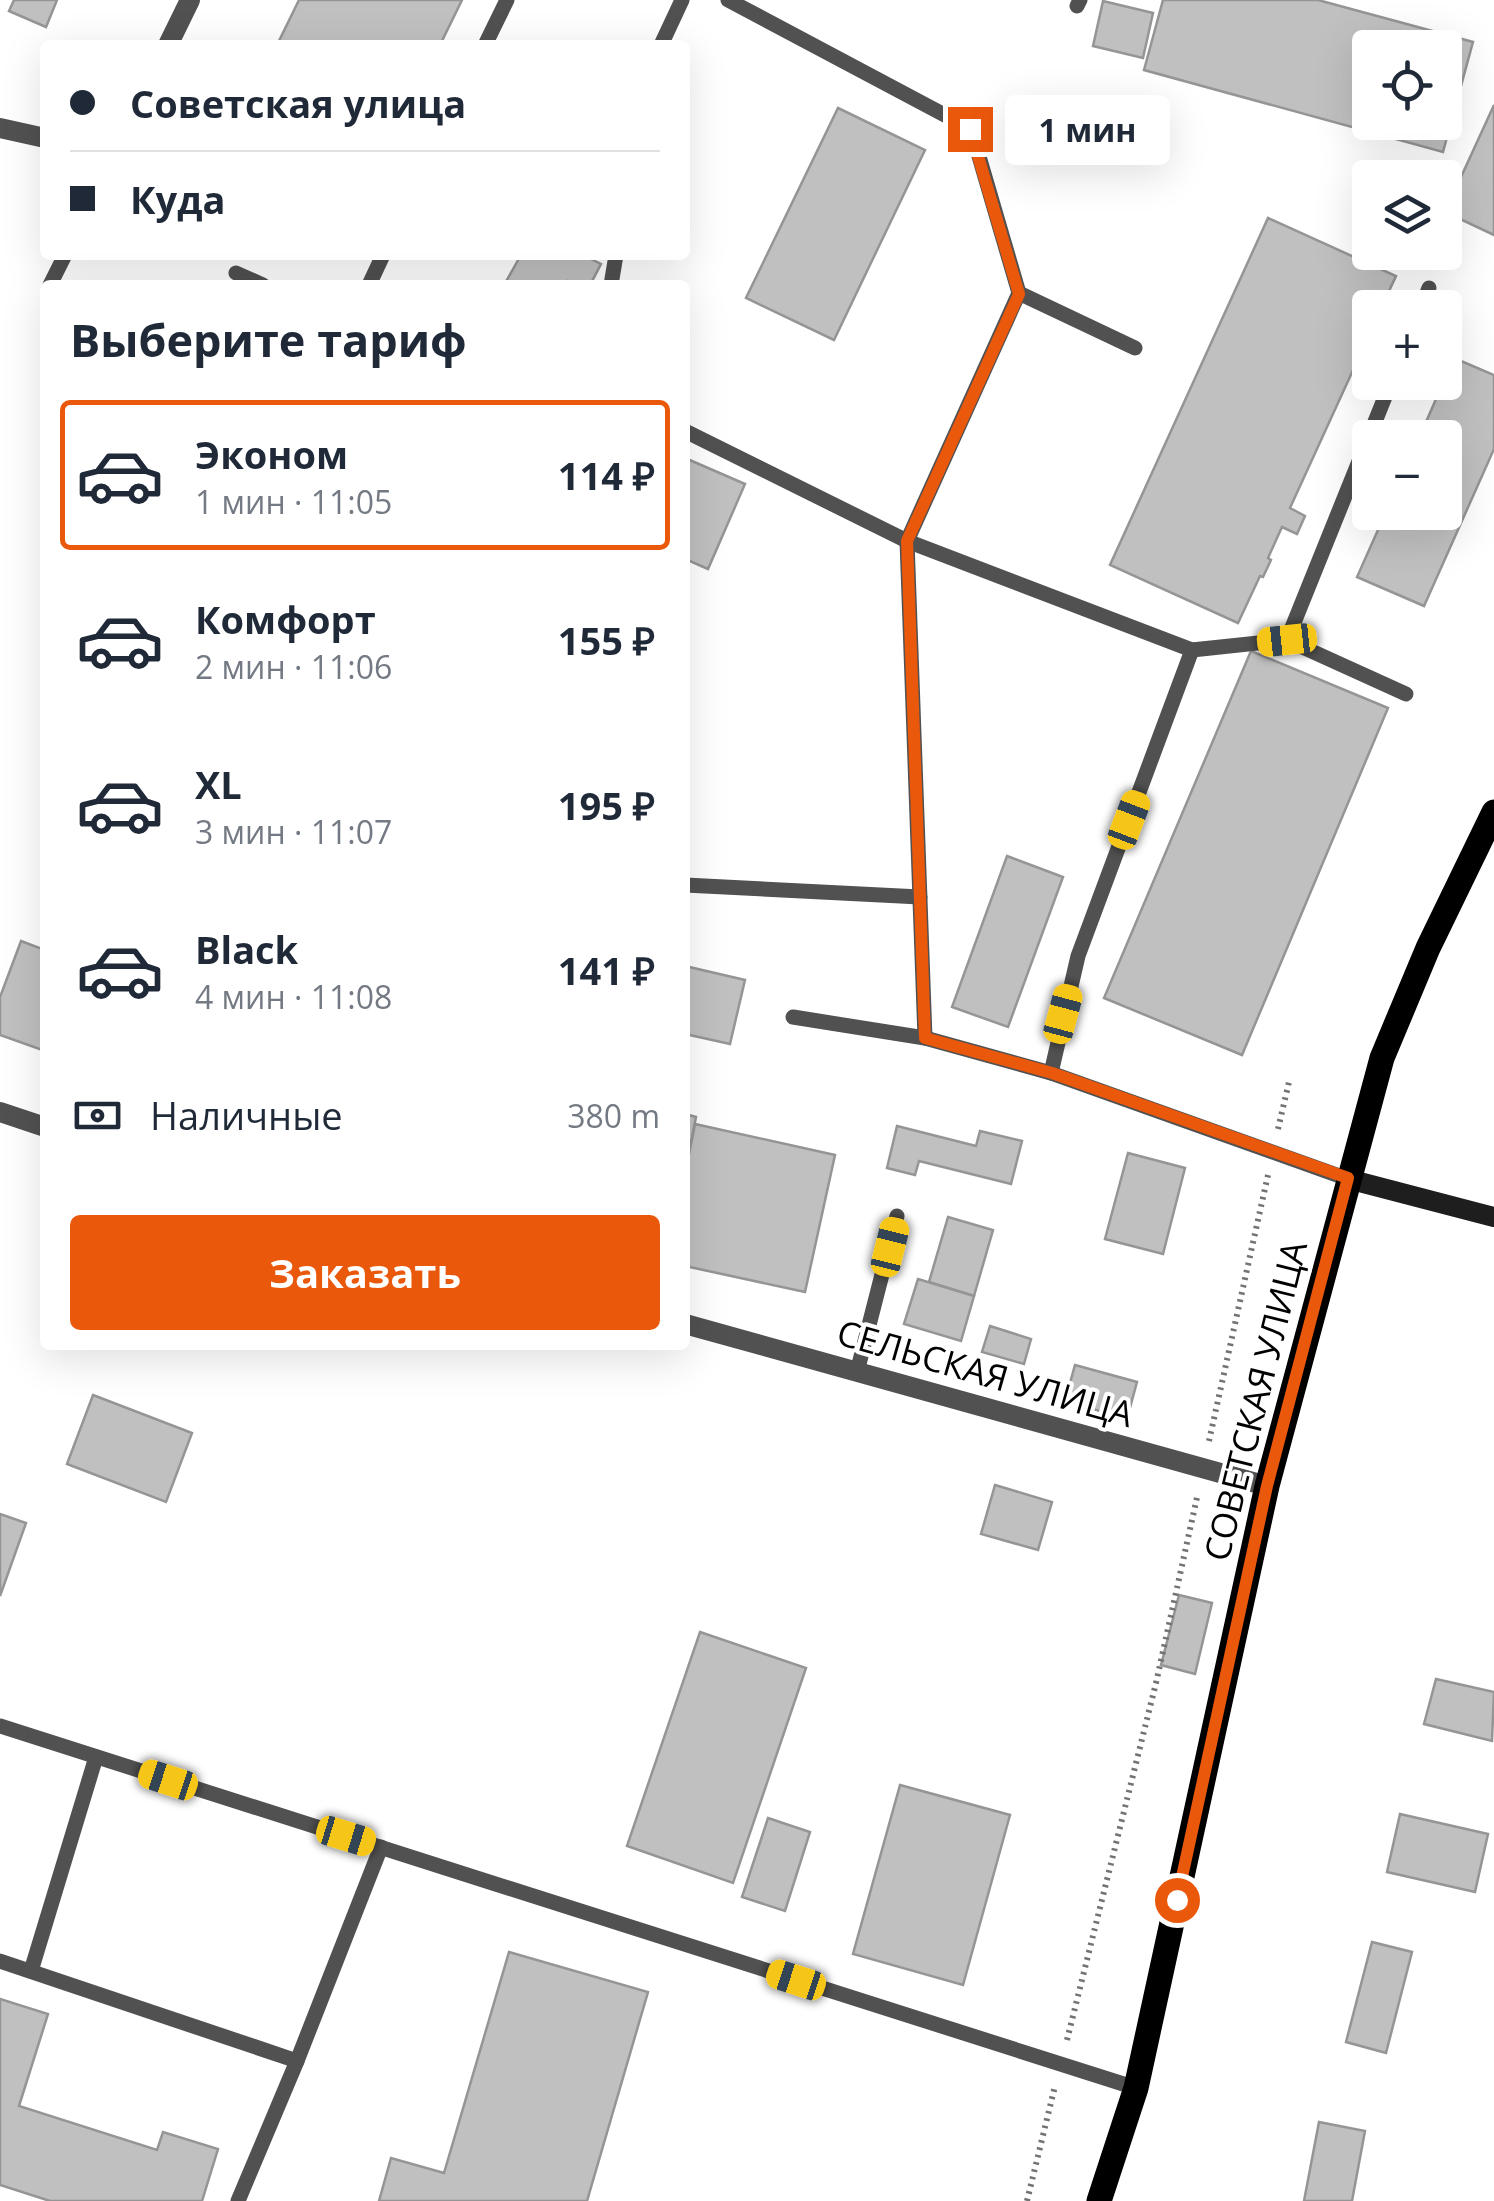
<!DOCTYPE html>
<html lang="ru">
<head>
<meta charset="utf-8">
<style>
  body { margin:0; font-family:"Open Sans",sans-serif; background:#f6f6f7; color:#1f2937; height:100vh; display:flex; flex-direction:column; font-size:38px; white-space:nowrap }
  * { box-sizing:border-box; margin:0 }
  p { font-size:32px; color:#747a83 }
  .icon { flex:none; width:55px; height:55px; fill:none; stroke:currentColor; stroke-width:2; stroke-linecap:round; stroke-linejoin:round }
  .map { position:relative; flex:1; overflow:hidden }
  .panel { position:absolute; left:40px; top:280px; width:650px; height:1070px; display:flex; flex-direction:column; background:#fff; border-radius:10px; box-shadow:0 10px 40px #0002 }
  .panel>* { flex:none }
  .top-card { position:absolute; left:40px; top:40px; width:650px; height:220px; border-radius:10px; box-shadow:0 10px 40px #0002; display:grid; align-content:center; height:220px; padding:0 30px; background:#fff }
  .controls { position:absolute; left:1352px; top:30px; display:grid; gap:20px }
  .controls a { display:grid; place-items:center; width:110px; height:110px; border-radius:10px; background:#fff; box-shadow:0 10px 40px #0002; font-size:50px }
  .end { position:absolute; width:45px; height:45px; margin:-22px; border:12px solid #ea580c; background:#fff; box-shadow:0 0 0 5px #fff }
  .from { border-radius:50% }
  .bubble { position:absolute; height:70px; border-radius:10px; background:#fff; box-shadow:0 10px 40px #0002; font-size:32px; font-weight:700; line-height:70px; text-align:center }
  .car { position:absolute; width:30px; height:60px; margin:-30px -15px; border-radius:12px; box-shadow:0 0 8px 2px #0007; background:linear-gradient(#f5c518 24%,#345 0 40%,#f5c518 0 76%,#345 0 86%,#f5c518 0) }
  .top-card b { display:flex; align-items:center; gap:35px; height:95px; font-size:38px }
  .top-card b+b { border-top:2px solid #e0e1e3 }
  .top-card i { width:25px; height:25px; background:#1f2937 }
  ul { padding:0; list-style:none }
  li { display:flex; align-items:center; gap:30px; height:150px; margin:0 20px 15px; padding:0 10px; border:5px solid transparent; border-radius:10px }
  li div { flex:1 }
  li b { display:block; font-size:38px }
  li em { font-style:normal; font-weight:700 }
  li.selected { border-color:#ea580c }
  li>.icon { width:90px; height:90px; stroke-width:1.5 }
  h2 { padding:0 30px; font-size:45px; line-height:120px }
  .pay { display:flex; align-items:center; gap:25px; height:110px; padding:0 30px; font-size:38px }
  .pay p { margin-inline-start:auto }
  .button { display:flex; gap:20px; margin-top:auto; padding:20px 30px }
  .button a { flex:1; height:115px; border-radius:10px; background:#ea580c; color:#fff; font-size:40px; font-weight:700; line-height:115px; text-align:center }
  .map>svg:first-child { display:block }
  .building { fill:#c0c0c0; stroke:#959595; stroke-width:2.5; fill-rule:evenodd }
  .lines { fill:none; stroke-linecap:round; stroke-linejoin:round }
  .path { stroke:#737373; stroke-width:6; stroke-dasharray:2.5 5; stroke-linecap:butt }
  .lane { stroke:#515151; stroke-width:15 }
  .street { stroke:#515151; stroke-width:20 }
  .secondary { stroke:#1e1e1e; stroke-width:20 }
  .primary { stroke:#000; stroke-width:25 }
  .route { stroke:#ea580c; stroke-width:12 }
  .labels { text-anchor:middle; stroke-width:8; stroke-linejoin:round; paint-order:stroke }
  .street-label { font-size:35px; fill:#000; stroke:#fff }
</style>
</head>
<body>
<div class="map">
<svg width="1494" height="2201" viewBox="0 0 1494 2201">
  <rect width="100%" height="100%" fill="#fff"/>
  <g class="building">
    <polygon points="14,0 57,0 46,27 9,11"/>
    <polygon points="299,0 462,0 440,45 277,45"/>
    <path d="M1163,0H1318L1473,42L1443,152L1144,70ZM1370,48H1445V122H1370Z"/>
    <polygon points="1103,1 1153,13 1143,58 1093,46"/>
    <polygon points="1494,105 1494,235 1445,212"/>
    <polygon points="838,108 925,150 834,340 746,298"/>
    <polygon points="1268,218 1396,276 1381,308 1370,308 1370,333 1290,508 1305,516 1297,534 1282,527 1268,558 1271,560 1263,577 1260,576 1238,623 1110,565"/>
    <polygon points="521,255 583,255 601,264 590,285 567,281 565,285 504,285"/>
    <polygon points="1454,358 1494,375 1494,449 1424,606 1357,577 1386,512 1445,512 1445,438 1419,438"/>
    <polygon points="685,458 745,484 708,569 685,559"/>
    <polygon points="1251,651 1388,708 1242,1055 1104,998"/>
    <polygon points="1007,856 1063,877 1008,1027 952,1007"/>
    <polygon points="21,941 45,950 45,1051 0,1035 0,997"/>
    <polygon points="685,966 745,980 730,1044 685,1034"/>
    <polygon points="685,1114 696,1117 685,1174"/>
    <polygon points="695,1124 835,1155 805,1292 685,1266 685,1174"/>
    <polygon points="897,1126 976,1146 980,1131 1022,1141 1011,1184 919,1161 915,1175 887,1168"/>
    <polygon points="1128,1153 1185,1168 1163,1254 1105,1239"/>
    <polygon points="948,1217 993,1230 974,1296 929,1282"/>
    <polygon points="918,1279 974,1296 961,1341 904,1324"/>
    <polygon points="990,1326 1031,1339 1024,1364 982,1352"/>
    <polygon points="1075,1365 1137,1382 1127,1419 1065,1401"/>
    <polygon points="93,1395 192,1433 166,1502 67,1464"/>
    <polygon points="995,1485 1052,1502 1038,1550 981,1534"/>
    <polygon points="0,1514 26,1523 0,1596"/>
    <polygon points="1179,1595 1212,1603 1195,1674 1161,1665"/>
    <polygon points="700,1632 806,1668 733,1883 627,1846"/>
    <polygon points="1436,1679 1494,1692 1492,1741 1424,1724"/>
    <polygon points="900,1785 1010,1815 963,1985 853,1954"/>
    <polygon points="1400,1814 1488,1834 1475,1892 1387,1872"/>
    <polygon points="768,1818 810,1832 785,1911 742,1897"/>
    <polygon points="1372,1942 1412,1952 1386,2053 1346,2042"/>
    <polygon points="509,1952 648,1992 587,2201 379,2201 391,2158 444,2173"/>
    <polygon points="0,1999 48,2014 19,2106 157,2150 163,2132 218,2149 202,2201 50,2201 0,2185"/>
    <polygon points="1319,2122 1365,2131 1352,2201 1304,2201"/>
  </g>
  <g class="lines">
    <g class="path">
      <polyline points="1278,1129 1289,1082"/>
      <polyline points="1209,1441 1268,1175"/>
      <polyline points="1067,2040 1156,1683 1198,1493"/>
      <polyline points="1027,2201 1055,2086"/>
    </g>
    <g class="lane">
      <polyline points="728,0 971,129 1019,293 907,541 925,1038"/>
      <polyline points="1077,6 1080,0"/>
      <polyline points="485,45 507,0"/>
      <polyline points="661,45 682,0"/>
      <polyline points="236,273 263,285"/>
      <polyline points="50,285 65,255"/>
      <polyline points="369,285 383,255"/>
      <polyline points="611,285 616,255"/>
      <polyline points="1019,293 1135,348"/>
      <polyline points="1421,308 1429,288"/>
      <polyline points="685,431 907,541 1192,650 1078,956 1051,1073"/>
      <polyline points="1287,640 1406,694"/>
      <polyline points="1192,650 1287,640 1391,382"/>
      <polyline points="685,885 920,897"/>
      <polyline points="793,1017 925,1038 1051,1073 1348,1179"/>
      <polyline points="857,1372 897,1216"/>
      <polyline points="0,1726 1136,2088"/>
      <polyline points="0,1961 297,2061"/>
      <polyline points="31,1971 96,1757"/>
      <polyline points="238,2201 297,2061 381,1847"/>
    </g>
    <g class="street">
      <polyline points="168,45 190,0"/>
      <polyline points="0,128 45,138"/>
      <polyline points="0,1112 45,1127"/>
      <polyline points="685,1324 1267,1486"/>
    </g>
    <polyline class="secondary" points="1348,1179 1494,1217"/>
    <polyline class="primary" points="1099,2201 1136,2088 1267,1486 1382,1058 1428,948 1494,812"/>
  </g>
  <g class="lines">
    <polyline class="route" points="970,129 1019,294 907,541 925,1038 1052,1073 1348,1178 1267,1486 1177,1900"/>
  </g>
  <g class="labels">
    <g class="street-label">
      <text transform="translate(985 1374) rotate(16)" y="12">СЕЛЬСКАЯ УЛИЦА</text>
      <text transform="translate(1256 1401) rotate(-76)" y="12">СОВЕТСКАЯ УЛИЦА</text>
    </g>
  </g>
</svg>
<div class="controls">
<a><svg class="icon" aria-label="locate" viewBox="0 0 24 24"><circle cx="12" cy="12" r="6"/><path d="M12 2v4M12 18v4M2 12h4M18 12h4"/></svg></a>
<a><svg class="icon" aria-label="layers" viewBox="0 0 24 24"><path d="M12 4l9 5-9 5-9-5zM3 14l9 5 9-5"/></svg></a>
<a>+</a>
<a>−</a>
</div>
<i class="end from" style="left:1177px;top:1900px"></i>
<i class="end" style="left:970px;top:129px"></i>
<div class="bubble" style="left:1005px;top:95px;width:165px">1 мин</div>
<i class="car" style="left:1287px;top:640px;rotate:264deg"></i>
<i class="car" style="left:1129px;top:820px;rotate:21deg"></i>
<i class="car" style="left:1063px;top:1014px;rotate:15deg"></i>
<i class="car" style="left:890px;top:1247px;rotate:14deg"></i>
<i class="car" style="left:168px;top:1780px;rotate:288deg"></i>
<i class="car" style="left:346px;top:1836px;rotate:107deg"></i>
<i class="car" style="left:796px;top:1980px;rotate:288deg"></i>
<div class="top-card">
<b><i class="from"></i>Советская улица</b>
<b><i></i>Куда</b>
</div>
<section class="panel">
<h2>Выберите тариф</h2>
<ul>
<li class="selected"><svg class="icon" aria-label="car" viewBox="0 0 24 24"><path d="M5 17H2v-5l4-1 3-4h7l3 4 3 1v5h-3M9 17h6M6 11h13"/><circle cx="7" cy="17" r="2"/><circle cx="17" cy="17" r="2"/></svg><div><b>Эконом</b><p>1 мин · 11:05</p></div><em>114 ₽</em></li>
<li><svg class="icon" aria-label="car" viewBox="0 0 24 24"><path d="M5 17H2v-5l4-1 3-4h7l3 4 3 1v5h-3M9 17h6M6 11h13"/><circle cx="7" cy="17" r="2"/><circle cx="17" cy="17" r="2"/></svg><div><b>Комфорт</b><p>2 мин · 11:06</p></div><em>155 ₽</em></li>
<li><svg class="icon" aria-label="car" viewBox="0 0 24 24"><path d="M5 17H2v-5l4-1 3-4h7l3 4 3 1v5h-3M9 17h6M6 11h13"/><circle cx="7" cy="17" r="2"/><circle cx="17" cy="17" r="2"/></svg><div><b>XL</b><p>3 мин · 11:07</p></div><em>195 ₽</em></li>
<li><svg class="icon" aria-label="car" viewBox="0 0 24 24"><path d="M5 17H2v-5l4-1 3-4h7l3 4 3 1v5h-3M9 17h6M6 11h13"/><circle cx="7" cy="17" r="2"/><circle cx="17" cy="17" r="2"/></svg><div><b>Black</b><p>4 мин · 11:08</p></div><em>141 ₽</em></li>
</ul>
<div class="pay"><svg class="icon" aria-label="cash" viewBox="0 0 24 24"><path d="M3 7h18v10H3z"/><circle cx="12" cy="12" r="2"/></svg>Наличные<p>380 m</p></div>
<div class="button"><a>Заказать</a></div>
</section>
</div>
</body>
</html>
